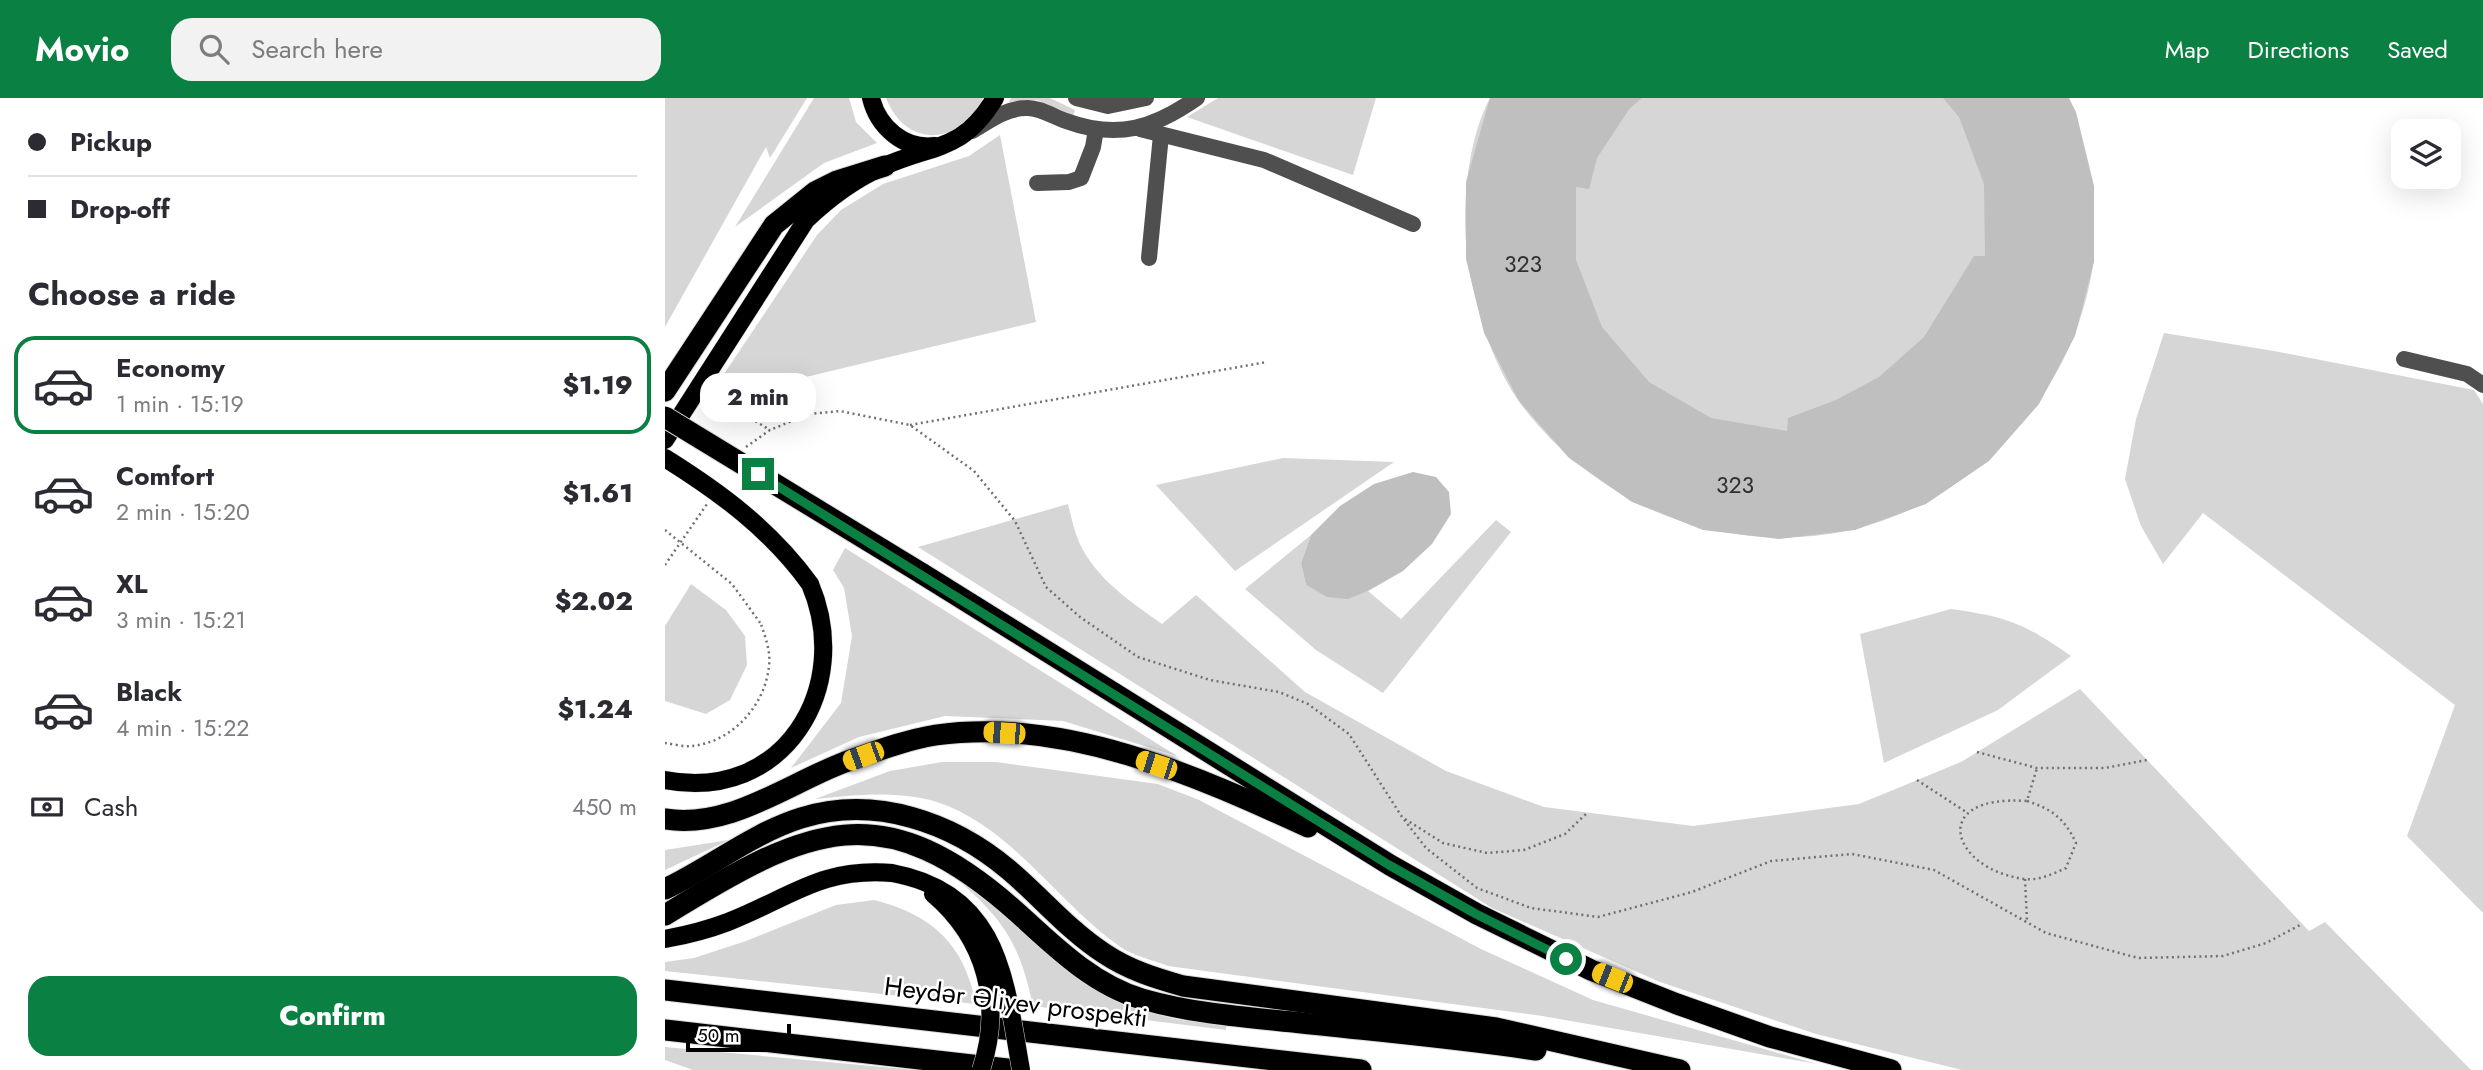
<!DOCTYPE html>
<html lang="en">
<head>
<meta charset="utf-8">
<style>
  body { margin:0; font-family:Jost,sans-serif; background:#f2f2f3; color:#2b2b33; height:100vh; display:flex; flex-direction:column; font-size:26px; white-space:nowrap }
  * { box-sizing:border-box; margin:0 }
  p { font-size:23px; color:#7c7c81 }
  .icon { flex:none; width:38px; height:38px; fill:none; stroke:currentColor; stroke-width:2; stroke-linecap:round; stroke-linejoin:round }
  .map { position:relative; flex:1; overflow:hidden }
  .panel { display:flex; flex-direction:column; background:#fff; width:665px }
  .panel>* { flex:none }
  .banner { display:grid; align-content:center; height:154px; padding:0 28px; background:#fff }
  .buttons { position:absolute; left:1726px; top:21px; display:grid; gap:14px }
  .buttons a { display:grid; place-items:center; width:70px; height:70px; border-radius:14px; background:#fff; box-shadow:0 7px 28px #0002; font-size:35px }
  .scale { position:absolute; left:21px; bottom:18px; width:105px; box-sizing:border-box; padding-left:7px; border:4px solid #000; border-top:0; font-size:19px; line-height:24px; white-space:nowrap; color:#000; -webkit-text-stroke:5px #fff; paint-order:stroke }
  .end { position:absolute; width:32px; height:32px; margin:-16px; border:9px solid #0b8043; background:#fff; box-shadow:0 0 0 4px #fff }
  .from { border-radius:50% }
  .bubble { position:absolute; height:49px; border-radius:21px; background:#fff; box-shadow:0 7px 28px #0002; font-size:23px; font-weight:800; line-height:49px; text-align:center }
  .car { position:absolute; width:21px; height:42px; margin:-21px -10px; border-radius:9px; box-shadow:0 0 5px 2px #0007; background:linear-gradient(#f5c518 24%,#345 0 40%,#f5c518 0 76%,#345 0 86%,#f5c518 0) }
  .banner b { display:flex; align-items:center; gap:24px; height:66px; font-size:26px }
  .banner b+b { border-top:2px solid #e1e1e2 }
  .banner i { width:18px; height:18px; background:#2b2b33 }
  ul { padding:0; list-style:none }
  li { display:flex; align-items:center; gap:21px; height:98px; margin:0 14px 10px; padding:0 14px; border:4px solid transparent; border-radius:21px }
  li div { flex:1 }
  li b { display:block; font-size:26px }
  li em { font-style:normal; font-weight:800 }
  li.current { border-color:#0b8043 }
  li>.icon { width:63px; height:63px; stroke-width:1.5 }
  h2 { padding:0 28px; font-size:32px; line-height:84px }
  .pay { display:flex; align-items:center; gap:18px; height:77px; padding:0 28px; font-size:26px }
  .pay p { margin-inline-start:auto }
  .primary-button { display:flex; gap:14px; margin-top:auto; padding:14px 28px }
  .primary-button a { flex:1; height:80px; border-radius:21px; background:#0b8043; color:#fff; font-size:28px; font-weight:800; line-height:80px; text-align:center }
  header { display:flex; align-items:center; gap:42px; box-sizing:border-box; height:98px; padding:0 35px; background:#0b8043; color:#fff }
  header strong { font-size:33px }
  nav { display:flex; gap:38px; margin-inline-start:auto; font-size:24px }
  .search { width:490px; height:63px; background:#f2f2f3; display:flex; align-items:center; gap:18px; box-sizing:border-box; padding:0 24px; border-radius:21px; color:#7c7c81; font-size:26px }
  main { display:flex; flex:1; min-height:0 }
  .map>svg:first-child { display:block }
  .green { fill:#d6d6d6 }
  .building { fill:#bfbfbf }
  .lines { fill:none; stroke-linecap:round; stroke-linejoin:round }
  .major-casing { stroke:#dbdbdb; stroke-width:19 }
  .highway-casing { stroke:#dbdbdb; stroke-width:23 }
  .path { stroke:#717171; stroke-width:2.5; stroke-dasharray:2 3.5; stroke-linecap:butt }
  .minor { stroke:#4f4f4f; stroke-width:16 }
  .major { stroke:#000; stroke-width:18 }
  .highway { stroke:#000; stroke-width:21 }
  .major-bridge-casing { stroke:#dbdbdb; stroke-width:19; stroke-linecap:butt }
  .highway-bridge-casing { stroke:#dbdbdb; stroke-width:23; stroke-linecap:butt }
  .path-bridge { stroke:#717171; stroke-width:2.5; stroke-dasharray:2 3.5; stroke-linecap:butt }
  .major-bridge { stroke:#000; stroke-width:18 }
  .highway-bridge { stroke:#000; stroke-width:21 }
  .route { stroke:#0b8043; stroke-width:9 }
  .labels { text-anchor:middle; stroke-width:5; stroke-linejoin:round; paint-order:stroke }
  .number-label { font-size:23px; fill:#303030 }
  .street-label { font-size:26px; fill:#000; stroke:#fff }
</style>
</head>
<body>
<header>
<strong>Movio</strong>
<div class="search"><svg class="icon" aria-label="search" viewBox="0 0 24 24"><circle cx="10" cy="10" r="6"/><path d="M15 15l6 6"/></svg>Search here</div>
<nav><a>Map</a><a>Directions</a><a>Saved</a></nav>
</header>
<main>
<section class="panel">
<div class="banner">
<b><i class="from"></i>Pickup</b>
<b><i></i>Drop-off</b>
</div>
<h2>Choose a ride</h2>
<ul>
<li class="current"><svg class="icon" aria-label="car" viewBox="0 0 24 24"><path d="M5 17H2v-5l4-1 3-4h7l3 4 3 1v5h-3M9 17h6M6 11h13"/><circle cx="7" cy="17" r="2"/><circle cx="17" cy="17" r="2"/></svg><div><b>Economy</b><p>1 min · 15:19</p></div><em>$1.19</em></li>
<li><svg class="icon" aria-label="car" viewBox="0 0 24 24"><path d="M5 17H2v-5l4-1 3-4h7l3 4 3 1v5h-3M9 17h6M6 11h13"/><circle cx="7" cy="17" r="2"/><circle cx="17" cy="17" r="2"/></svg><div><b>Comfort</b><p>2 min · 15:20</p></div><em>$1.61</em></li>
<li><svg class="icon" aria-label="car" viewBox="0 0 24 24"><path d="M5 17H2v-5l4-1 3-4h7l3 4 3 1v5h-3M9 17h6M6 11h13"/><circle cx="7" cy="17" r="2"/><circle cx="17" cy="17" r="2"/></svg><div><b>XL</b><p>3 min · 15:21</p></div><em>$2.02</em></li>
<li><svg class="icon" aria-label="car" viewBox="0 0 24 24"><path d="M5 17H2v-5l4-1 3-4h7l3 4 3 1v5h-3M9 17h6M6 11h13"/><circle cx="7" cy="17" r="2"/><circle cx="17" cy="17" r="2"/></svg><div><b>Black</b><p>4 min · 15:22</p></div><em>$1.24</em></li>
</ul>
<div class="pay"><svg class="icon" aria-label="cash" viewBox="0 0 24 24"><path d="M3 7h18v10H3z"/><circle cx="12" cy="12" r="2"/></svg>Cash<p>450 m</p></div>
<div class="primary-button"><a>Confirm</a></div>
</section>
<div class="map">
<svg width="1818" height="972" viewBox="0 0 1818 972">
  <rect width="100%" height="100%" fill="#fff"/>
  <g class="green">
    <polygon points="0,0 142,0 105,60 101,49 0,229"/>
    <polygon points="149,0 184,0 191,24 212,45 159,65 70,129"/>
    <path d="M221,0H318C295,48 241,51 221,0Z"/>
    <polygon points="346,0 385,0 410,12 408,18 372,2 344,4"/>
    <polygon points="553,0 711,0 688,77 522,19"/>
    <path d="M825,0H1404C1410,39 1416,78 1422,118C1424,133 1430,152 1428,167C1419,229 1391,288 1349,334C1211,489 977,468 855,305C831,271 817,229 808,190C794,135 798,51 825,0Z"/>
    <polygon points="335,37 371,224 41,303 152,137 176,112 218,86 304,58"/>
    <polygon points="1499,235 1609,253 1809,292 1818,306 1818,815 1742,738 1790,607 1538,415 1498,466 1476,428 1460,381 1471,321"/>
    <polygon points="618,360 729,364 570,473 491,387"/>
    <path d="M403,406C406,418 409,432 414,444C430,480 466,504 497,526L531,497L640,594L781,673L879,709L1028,728L1194,706L1296,664L1415,591L1644,833L1660,824L1806,972H1297L1151,936L995,884L827,810L253,449Z"/>
    <path d="M831,422L846,434L718,595L651,552L580,491L646,437L636,465L641,487C667,502 675,503 703,493L736,521Z"/>
    <polygon points="180,450 512,658 398,623 280,618 194,639 126,670 176,605 187,538 179,490 168,472"/>
    <polygon points="26,486 61,512 80,538 82,567 65,602 41,616 0,603 0,528"/>
    <path d="M1286,511C1343,519 1358,525 1406,558L1333,612L1219,665L1195,536Z"/>
    <path d="M277,664H331L493,686L534,702L816,851L928,902L1152,966L877,918L503,868C488,862 468,858 454,848C392,804 347,729 272,704C234,692 188,697 150,701L225,673Z"/>
    <polygon points="64,742 0,772 0,752"/>
    <path d="M290,779L343,817L421,886L456,906L509,921L561,928V932L368,908C354,843 339,823 290,779Z"/>
    <path d="M209,802C268,817 299,846 311,906L0,873V864L29,860L81,843L171,807Z"/>
    <polygon points="0,949 251,972 28,972 0,962"/>
  </g>
  <g class="building">
    <polygon points="825,0 977,0 965,10 932,60 924,91 911,89 911,162 937,229 984,284 1046,320 1122,333 1123,320 1171,302 1214,279 1259,239 1309,158 1320,158 1319,86 1294,19 1278,0 1404,0 1411,14 1429,88 1429,164 1410,238 1374,306 1324,363 1261,406 1190,432 1114,441 1038,432 967,404 904,360 854,303 819,235 801,161 801,84"/>
    <polygon points="748,374 771,379 784,394 786,416 767,446 738,473 703,493 683,501 662,499 641,487 636,465 646,437 675,408 709,386"/>
  </g>
  <g class="lines">
    <g class="major-casing">
      <g id="major">
        <path d="M206,0C213,29 239,52 270,48"/>
        <path d="M0,342L141,122C164,100 188,82 217,69C268,46 298,54 330,0"/>
        <path d="M0,682C119,705 189,589 145,486"/>
        <path d="M0,841C22,837 42,832 63,824C125,800 155,769 227,775"/>
      </g>
    </g>
    <g class="highway-casing">
      <g id="highway">
        <polyline points="0,293 109,127 150,94 172,83 220,68"/>
        <polyline points="256,475 725,767 812,816 926,872 1012,906 1105,939 1226,972"/>
        <path d="M0,721C65,731 122,686 180,664C209,654 240,642 271,637C400,619 529,677 643,729"/>
        <path d="M0,791C46,769 88,735 136,720C210,697 287,724 344,772C376,799 404,833 440,856C464,872 490,880 518,888L831,930L1015,972"/>
        <path d="M0,817C143,729 217,692 355,817C391,850 429,887 477,901C526,915 577,919 628,924C709,933 790,940 871,952"/>
        <polyline points="0,892 696,972"/>
        <polyline points="0,932 351,972"/>
      </g>
    </g>
    <g class="path">
      <polyline points="40,308 64,307 105,332"/>
      <polyline points="245,327 602,264"/>
      <polyline points="81,349 105,332 144,316 175,313 245,327 309,373 350,423 381,489 415,519 473,559 545,582 614,594 643,606 684,636 737,719 761,750 812,790 866,810 933,819 1027,794 1106,763 1187,756 1269,772 1381,835 1473,860 1558,858 1601,845 1637,826"/>
      <polyline points="0,467 42,406"/>
      <path d="M0,645C8,646 19,649 27,648C67,644 100,608 104,568C106,553 100,539 96,526"/>
      <polyline points="1312,654 1372,670 1440,670 1482,662"/>
      <polyline points="1252,682 1301,714"/>
      <path d="M1362,703C1387,711 1400,721 1411,745L1401,770C1388,776 1373,783 1359,781C1286,771 1262,696 1362,703L1372,670"/>
      <polyline points="740,721 778,745 822,755 859,752 900,736 923,714"/>
      <polyline points="1360,781 1362,823"/>
    </g>
    <g class="minor">
      <polyline points="411,0 443,8 481,0"/>
      <polyline points="475,31 599,62 748,126"/>
      <path d="M307,33C323,24 341,10 361,10C374,9 389,19 401,23C453,42 489,30 532,0"/>
      <polyline points="372,85 404,84 416,80 428,49 431,31"/>
      <polyline points="484,160 496,37"/>
      <polyline points="1739,261 1802,276 1818,287"/>
    </g>
    <use href="#major" class="major"/>
    <use href="#highway" class="highway"/>
    <g class="major-bridge-casing">
      <g id="major-bridge">
        <path d="M0,360C56,395 106,432 145,486"/>
        <path d="M227,775C335,795 340,882 356,972"/>
        <path d="M268,796C321,841 338,906 316,972"/>
      </g>
    </g>
    <g class="highway-bridge-casing">
      <polyline id="highway-bridge" points="0,319 256,475"/>
    </g>
    <polyline class="path-bridge" points="0,432 67,486 96,526"/>
    <use href="#major-bridge" class="major-bridge"/>
    <use href="#highway-bridge" class="highway-bridge"/>
  </g>
  <g class="lines">
    <polyline class="route" points="93,376 724,767 811,816 901,861"/>
  </g>
  <g class="labels">
    <g class="number-label">
      <text x="858" y="174">323</text>
      <text x="1070" y="395">323</text>
    </g>
    <g class="street-label">
      <text transform="translate(351 904) rotate(7)" y="9">Heydər Əliyev prospekti</text>
    </g>
  </g>
</svg>
<div class="buttons">
<a><svg class="icon" aria-label="layers" viewBox="0 0 24 24"><path d="M12 4l9 5-9 5-9-5zM3 14l9 5 9-5"/></svg></a>
</div>
<div class="scale">50 m</div>
<i class="end from" style="left:901px;top:861px"></i>
<i class="end" style="left:93px;top:376px"></i>
<div class="bubble" style="left:35px;top:275px;width:116px">2 min</div>
<i class="car" style="left:339px;top:635px;rotate:274deg"></i>
<i class="car" style="left:198px;top:658px;rotate:250deg"></i>
<i class="car" style="left:491px;top:667px;rotate:288deg"></i>
<i class="car" style="left:947px;top:880px;rotate:292deg"></i>
</div>
</main>
</body>
</html>
